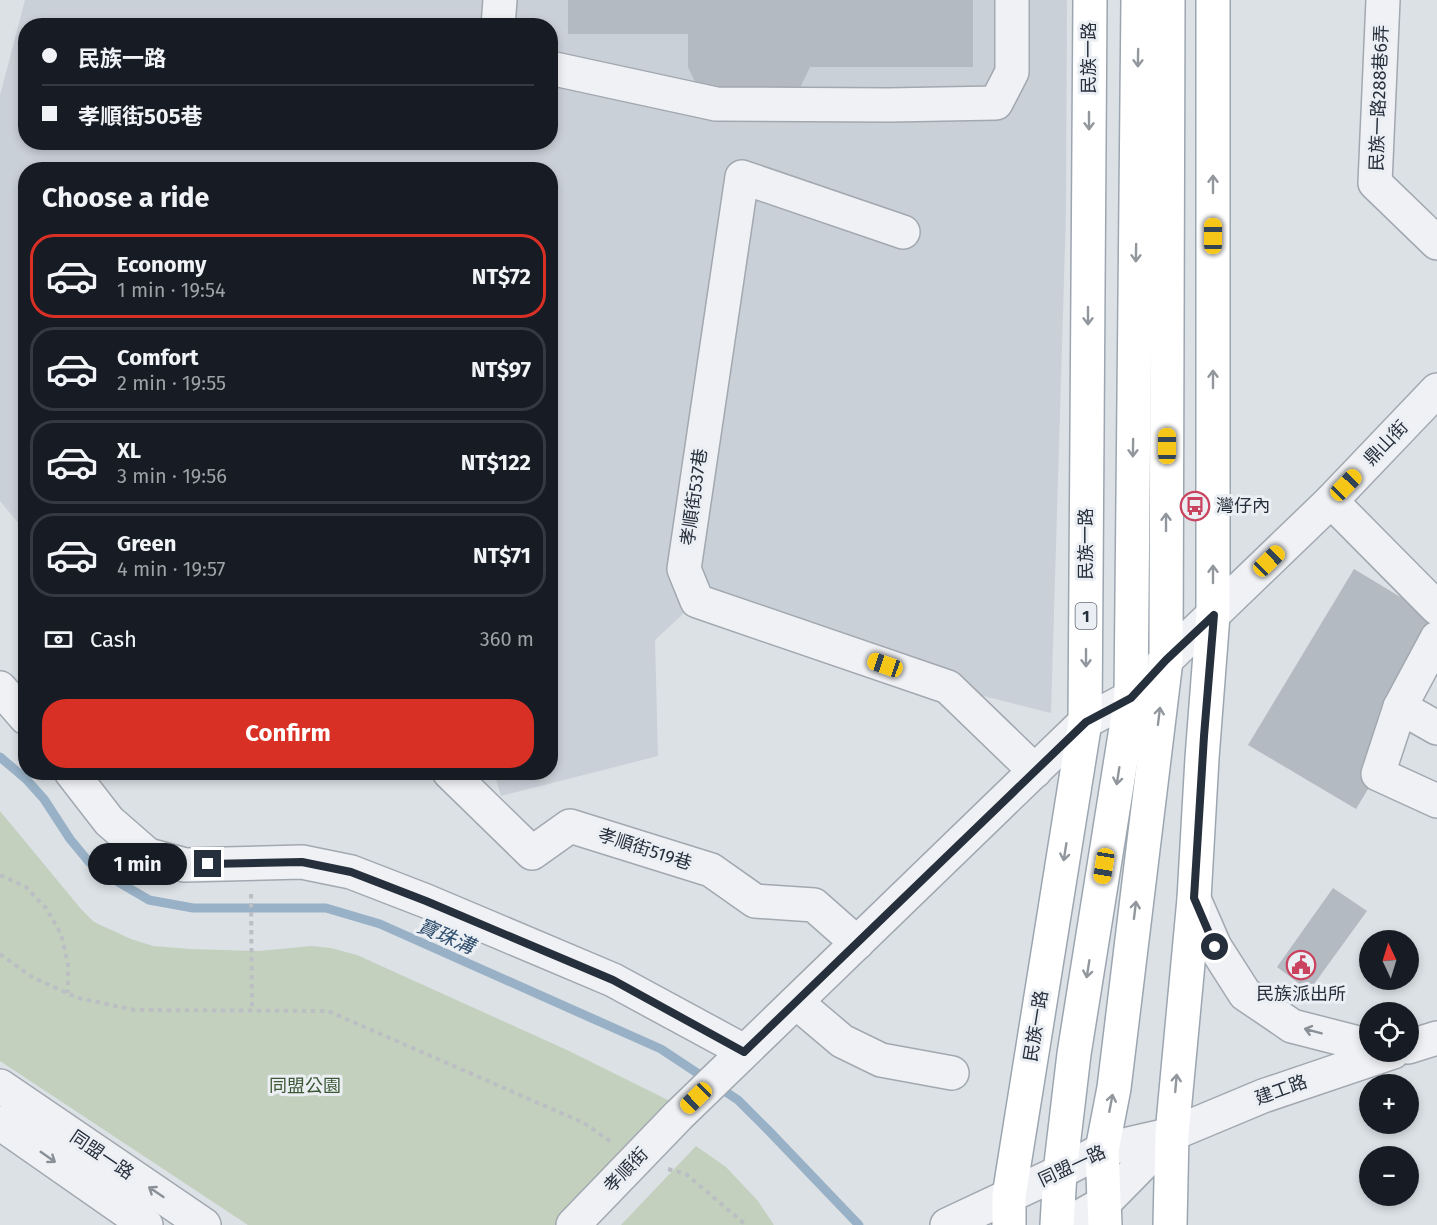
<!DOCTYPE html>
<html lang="en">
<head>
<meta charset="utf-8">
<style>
  body { margin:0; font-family:"Fira Sans","Noto Sans TC",sans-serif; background:#242831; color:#f1f3f6; height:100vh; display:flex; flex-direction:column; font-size:22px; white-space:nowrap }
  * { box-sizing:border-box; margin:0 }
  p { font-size:20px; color:#9ea1a6 }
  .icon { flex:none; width:33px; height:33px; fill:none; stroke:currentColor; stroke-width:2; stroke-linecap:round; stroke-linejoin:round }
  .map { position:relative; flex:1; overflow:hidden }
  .sheet { position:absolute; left:18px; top:162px; width:540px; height:618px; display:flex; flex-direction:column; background:#171b24; border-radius:24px; box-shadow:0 3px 9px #0003 }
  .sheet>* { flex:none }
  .hud { position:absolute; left:18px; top:18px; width:540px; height:132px; border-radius:24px; box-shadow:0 3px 9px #0003; display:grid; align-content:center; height:132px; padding:0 24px; background:#171b24 }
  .needle { width:39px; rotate:356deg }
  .tools { position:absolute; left:1359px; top:930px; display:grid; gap:12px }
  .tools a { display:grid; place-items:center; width:60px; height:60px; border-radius:50%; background:#171b24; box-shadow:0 3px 9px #0003; font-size:30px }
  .end { position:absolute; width:27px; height:27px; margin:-14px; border:8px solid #262f3c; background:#fff; box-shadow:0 0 0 3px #fff }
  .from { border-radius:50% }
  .bubble { position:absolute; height:42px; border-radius:21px; background:#171b24; box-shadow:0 3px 9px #0003; font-size:20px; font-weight:700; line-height:42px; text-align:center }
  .car { position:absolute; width:18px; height:36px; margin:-18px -9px; border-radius:8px; box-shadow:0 0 4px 2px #0007; background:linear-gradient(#f5c518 24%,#345 0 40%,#f5c518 0 76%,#345 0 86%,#f5c518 0) }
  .hud b { display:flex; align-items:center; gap:21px; height:57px; font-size:22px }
  .hud b+b { border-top:2px solid #363941 }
  .hud i { width:15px; height:15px; background:#f1f3f6 }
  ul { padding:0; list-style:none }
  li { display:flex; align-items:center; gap:18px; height:84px; margin:0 12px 9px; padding:0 12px; border:3px solid #363941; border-radius:24px }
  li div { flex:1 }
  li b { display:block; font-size:22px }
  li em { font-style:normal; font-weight:700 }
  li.selected { border-color:#d93025 }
  li>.icon { width:54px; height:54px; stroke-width:1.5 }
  h2 { padding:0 24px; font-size:27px; line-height:72px }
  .pay { display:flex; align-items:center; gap:15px; height:66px; padding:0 24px; font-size:22px }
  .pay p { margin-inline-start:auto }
  .action { display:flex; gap:12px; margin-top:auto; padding:12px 24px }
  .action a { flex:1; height:69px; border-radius:24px; background:#d93025; color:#fff; font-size:24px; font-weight:700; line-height:69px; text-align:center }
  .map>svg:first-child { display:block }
  .built { fill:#cad0d8; fill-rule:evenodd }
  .green { fill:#c3d0be }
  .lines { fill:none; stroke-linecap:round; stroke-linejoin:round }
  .stream { stroke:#98b1c6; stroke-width:9 }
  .building { fill:#b4bac2 }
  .minor-casing { stroke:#a2a8b0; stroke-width:36 }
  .major-casing { stroke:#9ca6b1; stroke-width:36 }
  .path { stroke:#bbbfc4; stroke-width:4; stroke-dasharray:4.5 4.5; stroke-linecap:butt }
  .minor { stroke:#eff1f4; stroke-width:33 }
  .major { stroke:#fff; stroke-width:33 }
  .oneway { stroke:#92979e }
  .oneway2 { stroke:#8a9098 }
  .route { stroke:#262f3c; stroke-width:8 }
  .labels { text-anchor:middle; stroke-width:6; stroke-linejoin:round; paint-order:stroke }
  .shield { fill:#ebeff4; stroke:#616973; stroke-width:1.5 }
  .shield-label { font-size:16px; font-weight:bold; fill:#262f3c }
  .street-label { font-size:18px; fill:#262f3c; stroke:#ebeff4 }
  .poi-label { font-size:18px; fill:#262f3c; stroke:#ebeff4; text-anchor:start }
  .park-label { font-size:18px; fill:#3d5734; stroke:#ebeff4 }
  .water-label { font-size:20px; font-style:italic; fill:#32506e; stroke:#ebeff4 }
</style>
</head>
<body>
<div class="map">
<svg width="1437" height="1225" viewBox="0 0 1437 1225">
  <rect width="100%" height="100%" fill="#dce1e6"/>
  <path class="built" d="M25,0H1067L1066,213L1051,713L948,687L697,601L655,640L658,756L501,796L494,773L550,772V170H26L25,531L0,501V95ZM26,26H550V142H26Z"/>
  <g class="green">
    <polygon points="0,811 81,909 94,922 131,939 153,946 191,949 259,951 311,946 331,948 357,955 567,1050 680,1106 561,1225 248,1225 0,1061"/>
    <polygon points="696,1146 726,1167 758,1201 774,1225 621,1225"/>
  </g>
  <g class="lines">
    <polyline class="stream" points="0,757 26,779 44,799 70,839 89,862 115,880 149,900 193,908 326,908 380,924 661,1049 738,1100 769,1131 859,1225"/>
  </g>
  <g class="building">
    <polygon points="568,0 973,0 973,67 810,67 801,86 777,101 697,86 688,67 688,34 568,34"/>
    <polygon points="1354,569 1437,619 1437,675 1356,809 1248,745"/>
    <polygon points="1333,888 1367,911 1309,991 1277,967"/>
  </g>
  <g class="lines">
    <g class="minor-casing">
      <g id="minor">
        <polyline points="1383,0 1375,183 1437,243"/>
        <polyline points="498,26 500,0"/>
        <polyline points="550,68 716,104 889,105 996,103 1012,72 1012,0"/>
        <polyline points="903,232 742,177 684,569 697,601 948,687 1035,771"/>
        <polyline points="1331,501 1437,608"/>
        <polyline points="1437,638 1400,707 1378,774 1437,801"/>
        <polyline points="0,688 26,718"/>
        <polyline points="1400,707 1437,728"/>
        <polyline points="71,772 109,821 148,855 185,865 302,862 351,872 426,901 613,980 744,1051"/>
        <polyline points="449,772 532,853 570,826 711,870 755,901 814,905 857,943"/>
        <polyline points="1194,899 1215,947 1245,994 1292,1026 1370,1046"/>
        <polyline points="796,1002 842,1041 881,1060 952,1073"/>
        <polyline points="1408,1047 1437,1038"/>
        <polyline points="0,1086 204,1225"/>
        <polyline points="0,1123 146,1225"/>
        <polyline points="573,1225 679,1115 1085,722 1131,697 1166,660 1331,501 1437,390"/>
        <polyline points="947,1225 1060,1172 1102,1150 1172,1134 1263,1096 1393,1052"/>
        <polyline points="1065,1225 1104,1203 1172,1134"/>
      </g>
    </g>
    <g class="major-casing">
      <g id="major">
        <polyline points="1009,1225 1009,1196 1085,722 1090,0"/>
        <polyline points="1057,1225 1060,1172 1074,1054 1131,697 1138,0"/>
        <polyline points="1105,1225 1102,1150 1114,1088 1166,660 1168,0"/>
        <polyline points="1170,1225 1172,1134 1194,899 1202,758 1213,615 1213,0"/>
      </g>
    </g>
    <g class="path">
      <polyline points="0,875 26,887 46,908 61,934 68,964 68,993"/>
      <polyline points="251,894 252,1010"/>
      <polyline points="0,954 32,977 78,998 135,1010 328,1011 584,1123 611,1142"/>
      <polyline points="668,1169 686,1174 746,1225"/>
    </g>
    <use href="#minor" class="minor"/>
    <use href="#major" class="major"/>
  </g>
  <defs><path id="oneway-shaft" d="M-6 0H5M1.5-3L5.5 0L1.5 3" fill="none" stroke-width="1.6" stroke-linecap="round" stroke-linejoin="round" transform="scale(1.5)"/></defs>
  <g class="oneway">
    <use href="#oneway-shaft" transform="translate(1138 58) rotate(91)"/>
    <use href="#oneway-shaft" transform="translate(1089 121) rotate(90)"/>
    <use href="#oneway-shaft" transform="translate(1213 184) rotate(-90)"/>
    <use href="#oneway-shaft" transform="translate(1136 253) rotate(91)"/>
    <use href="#oneway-shaft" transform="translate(1088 316) rotate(90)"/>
    <use href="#oneway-shaft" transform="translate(1213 379) rotate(-90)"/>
    <use href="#oneway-shaft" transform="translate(1133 448) rotate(91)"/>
    <use href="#oneway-shaft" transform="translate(1166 522) rotate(-90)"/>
    <use href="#oneway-shaft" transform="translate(1213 574) rotate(-90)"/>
    <use href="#oneway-shaft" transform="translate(1086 658) rotate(90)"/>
    <use href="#oneway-shaft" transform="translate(1159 716) rotate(-83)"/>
    <use href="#oneway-shaft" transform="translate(1118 776) rotate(99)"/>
    <use href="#oneway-shaft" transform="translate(1065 852) rotate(99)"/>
    <use href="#oneway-shaft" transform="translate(1135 910) rotate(-83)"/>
    <use href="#oneway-shaft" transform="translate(1088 969) rotate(99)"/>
    <use href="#oneway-shaft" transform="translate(1176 1083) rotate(-85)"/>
    <use href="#oneway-shaft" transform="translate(1111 1103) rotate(-79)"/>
  </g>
  <g class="oneway2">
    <use href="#oneway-shaft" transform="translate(1313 1031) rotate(-165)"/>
    <use href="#oneway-shaft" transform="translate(48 1157) rotate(35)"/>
    <use href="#oneway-shaft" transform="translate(156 1192) rotate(-146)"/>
  </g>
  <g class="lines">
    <polyline class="route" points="208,864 302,862 351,872 426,901 613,980 744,1052 1086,722 1131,698 1166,660 1214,615 1204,736 1194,898 1215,947"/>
  </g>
  <defs>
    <g id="bus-ring" transform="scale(1.5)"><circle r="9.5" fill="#ebeff4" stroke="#c9435f" stroke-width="1.5"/><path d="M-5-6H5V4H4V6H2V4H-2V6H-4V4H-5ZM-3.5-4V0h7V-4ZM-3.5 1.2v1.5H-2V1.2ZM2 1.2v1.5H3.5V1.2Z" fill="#c9435f"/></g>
    <g id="civic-ring" transform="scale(1.5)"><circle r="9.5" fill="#ebeff4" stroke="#c9435f" stroke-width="1.5"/><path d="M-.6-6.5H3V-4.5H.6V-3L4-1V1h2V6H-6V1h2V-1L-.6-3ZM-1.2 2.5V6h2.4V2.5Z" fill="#c9435f"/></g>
  </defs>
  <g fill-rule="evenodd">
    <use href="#bus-ring" x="1195" y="506"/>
    <use href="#civic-ring" x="1301" y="965"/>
  </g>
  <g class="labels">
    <rect class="shield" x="1075.5" y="603" width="21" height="26" rx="4.5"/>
    <g class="shield-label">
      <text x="1086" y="622">1</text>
    </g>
    <g class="street-label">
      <text transform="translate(1089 58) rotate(-90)" y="6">民族一路</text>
      <text transform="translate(1379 98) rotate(-88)" y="6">民族一路288巷6弄</text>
      <text transform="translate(1386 443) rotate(-46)" y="6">鼎山街</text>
      <text transform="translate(694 497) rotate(-82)" y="6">孝順街537巷</text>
      <text transform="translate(1086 544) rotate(-90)" y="6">民族一路</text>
      <text transform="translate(645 849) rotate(18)" y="6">孝順街519巷</text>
      <text transform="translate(1036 1026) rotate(-81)" y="6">民族一路</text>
      <text transform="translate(1281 1090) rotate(-20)" y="6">建工路</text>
      <text transform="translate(102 1155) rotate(34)" y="6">同盟一路</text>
      <text transform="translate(1072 1166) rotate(-25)" y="6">同盟一路</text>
      <text transform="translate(626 1170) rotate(-46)" y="6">孝順街</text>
    </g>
    <g class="poi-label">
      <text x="1216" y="512">灣仔內</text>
      <text x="1301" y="1000" text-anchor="middle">民族派出所</text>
    </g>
    <g class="park-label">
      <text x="305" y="1092">同盟公園</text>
    </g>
    <g class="water-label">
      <text transform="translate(446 936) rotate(23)" y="7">寶珠溝</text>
    </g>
  </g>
</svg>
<div class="tools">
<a><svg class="needle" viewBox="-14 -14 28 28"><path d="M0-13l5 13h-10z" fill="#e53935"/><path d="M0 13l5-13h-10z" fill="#9ea1a6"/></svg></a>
<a><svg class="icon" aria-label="locate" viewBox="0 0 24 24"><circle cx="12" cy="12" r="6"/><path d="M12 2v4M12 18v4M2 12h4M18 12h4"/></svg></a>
<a>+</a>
<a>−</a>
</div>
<i class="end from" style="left:1215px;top:947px"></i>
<i class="end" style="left:208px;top:864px"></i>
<div class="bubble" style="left:88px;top:843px;width:99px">1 min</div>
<i class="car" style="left:1213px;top:236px;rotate:0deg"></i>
<i class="car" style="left:1167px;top:446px;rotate:0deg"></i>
<i class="car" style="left:1346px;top:485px;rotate:44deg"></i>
<i class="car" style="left:1269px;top:561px;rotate:46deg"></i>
<i class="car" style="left:885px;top:665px;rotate:289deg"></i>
<i class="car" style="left:1104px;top:866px;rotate:189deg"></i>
<i class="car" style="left:696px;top:1098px;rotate:226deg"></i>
<div class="hud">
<b><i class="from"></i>民族一路</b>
<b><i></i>孝順街505巷</b>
</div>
<section class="sheet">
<h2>Choose a ride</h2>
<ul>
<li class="selected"><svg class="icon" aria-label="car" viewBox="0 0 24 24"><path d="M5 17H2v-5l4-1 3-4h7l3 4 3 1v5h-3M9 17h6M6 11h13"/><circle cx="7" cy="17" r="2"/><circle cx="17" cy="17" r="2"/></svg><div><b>Economy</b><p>1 min · 19:54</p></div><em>NT$72</em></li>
<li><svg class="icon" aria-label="car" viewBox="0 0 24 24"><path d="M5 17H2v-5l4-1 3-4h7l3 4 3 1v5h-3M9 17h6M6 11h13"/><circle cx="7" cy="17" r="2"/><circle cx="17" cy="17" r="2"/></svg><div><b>Comfort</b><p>2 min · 19:55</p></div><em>NT$97</em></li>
<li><svg class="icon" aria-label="car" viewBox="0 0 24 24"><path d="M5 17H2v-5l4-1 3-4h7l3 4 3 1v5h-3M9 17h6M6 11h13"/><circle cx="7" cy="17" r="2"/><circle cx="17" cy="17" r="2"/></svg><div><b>XL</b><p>3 min · 19:56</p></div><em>NT$122</em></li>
<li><svg class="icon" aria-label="car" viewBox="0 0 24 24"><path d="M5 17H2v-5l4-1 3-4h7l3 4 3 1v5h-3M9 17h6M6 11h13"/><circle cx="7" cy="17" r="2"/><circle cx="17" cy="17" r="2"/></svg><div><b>Green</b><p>4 min · 19:57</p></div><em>NT$71</em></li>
</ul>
<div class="pay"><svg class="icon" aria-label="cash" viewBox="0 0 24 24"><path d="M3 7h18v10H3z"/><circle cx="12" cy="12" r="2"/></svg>Cash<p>360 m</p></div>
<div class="action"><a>Confirm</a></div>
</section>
</div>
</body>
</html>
